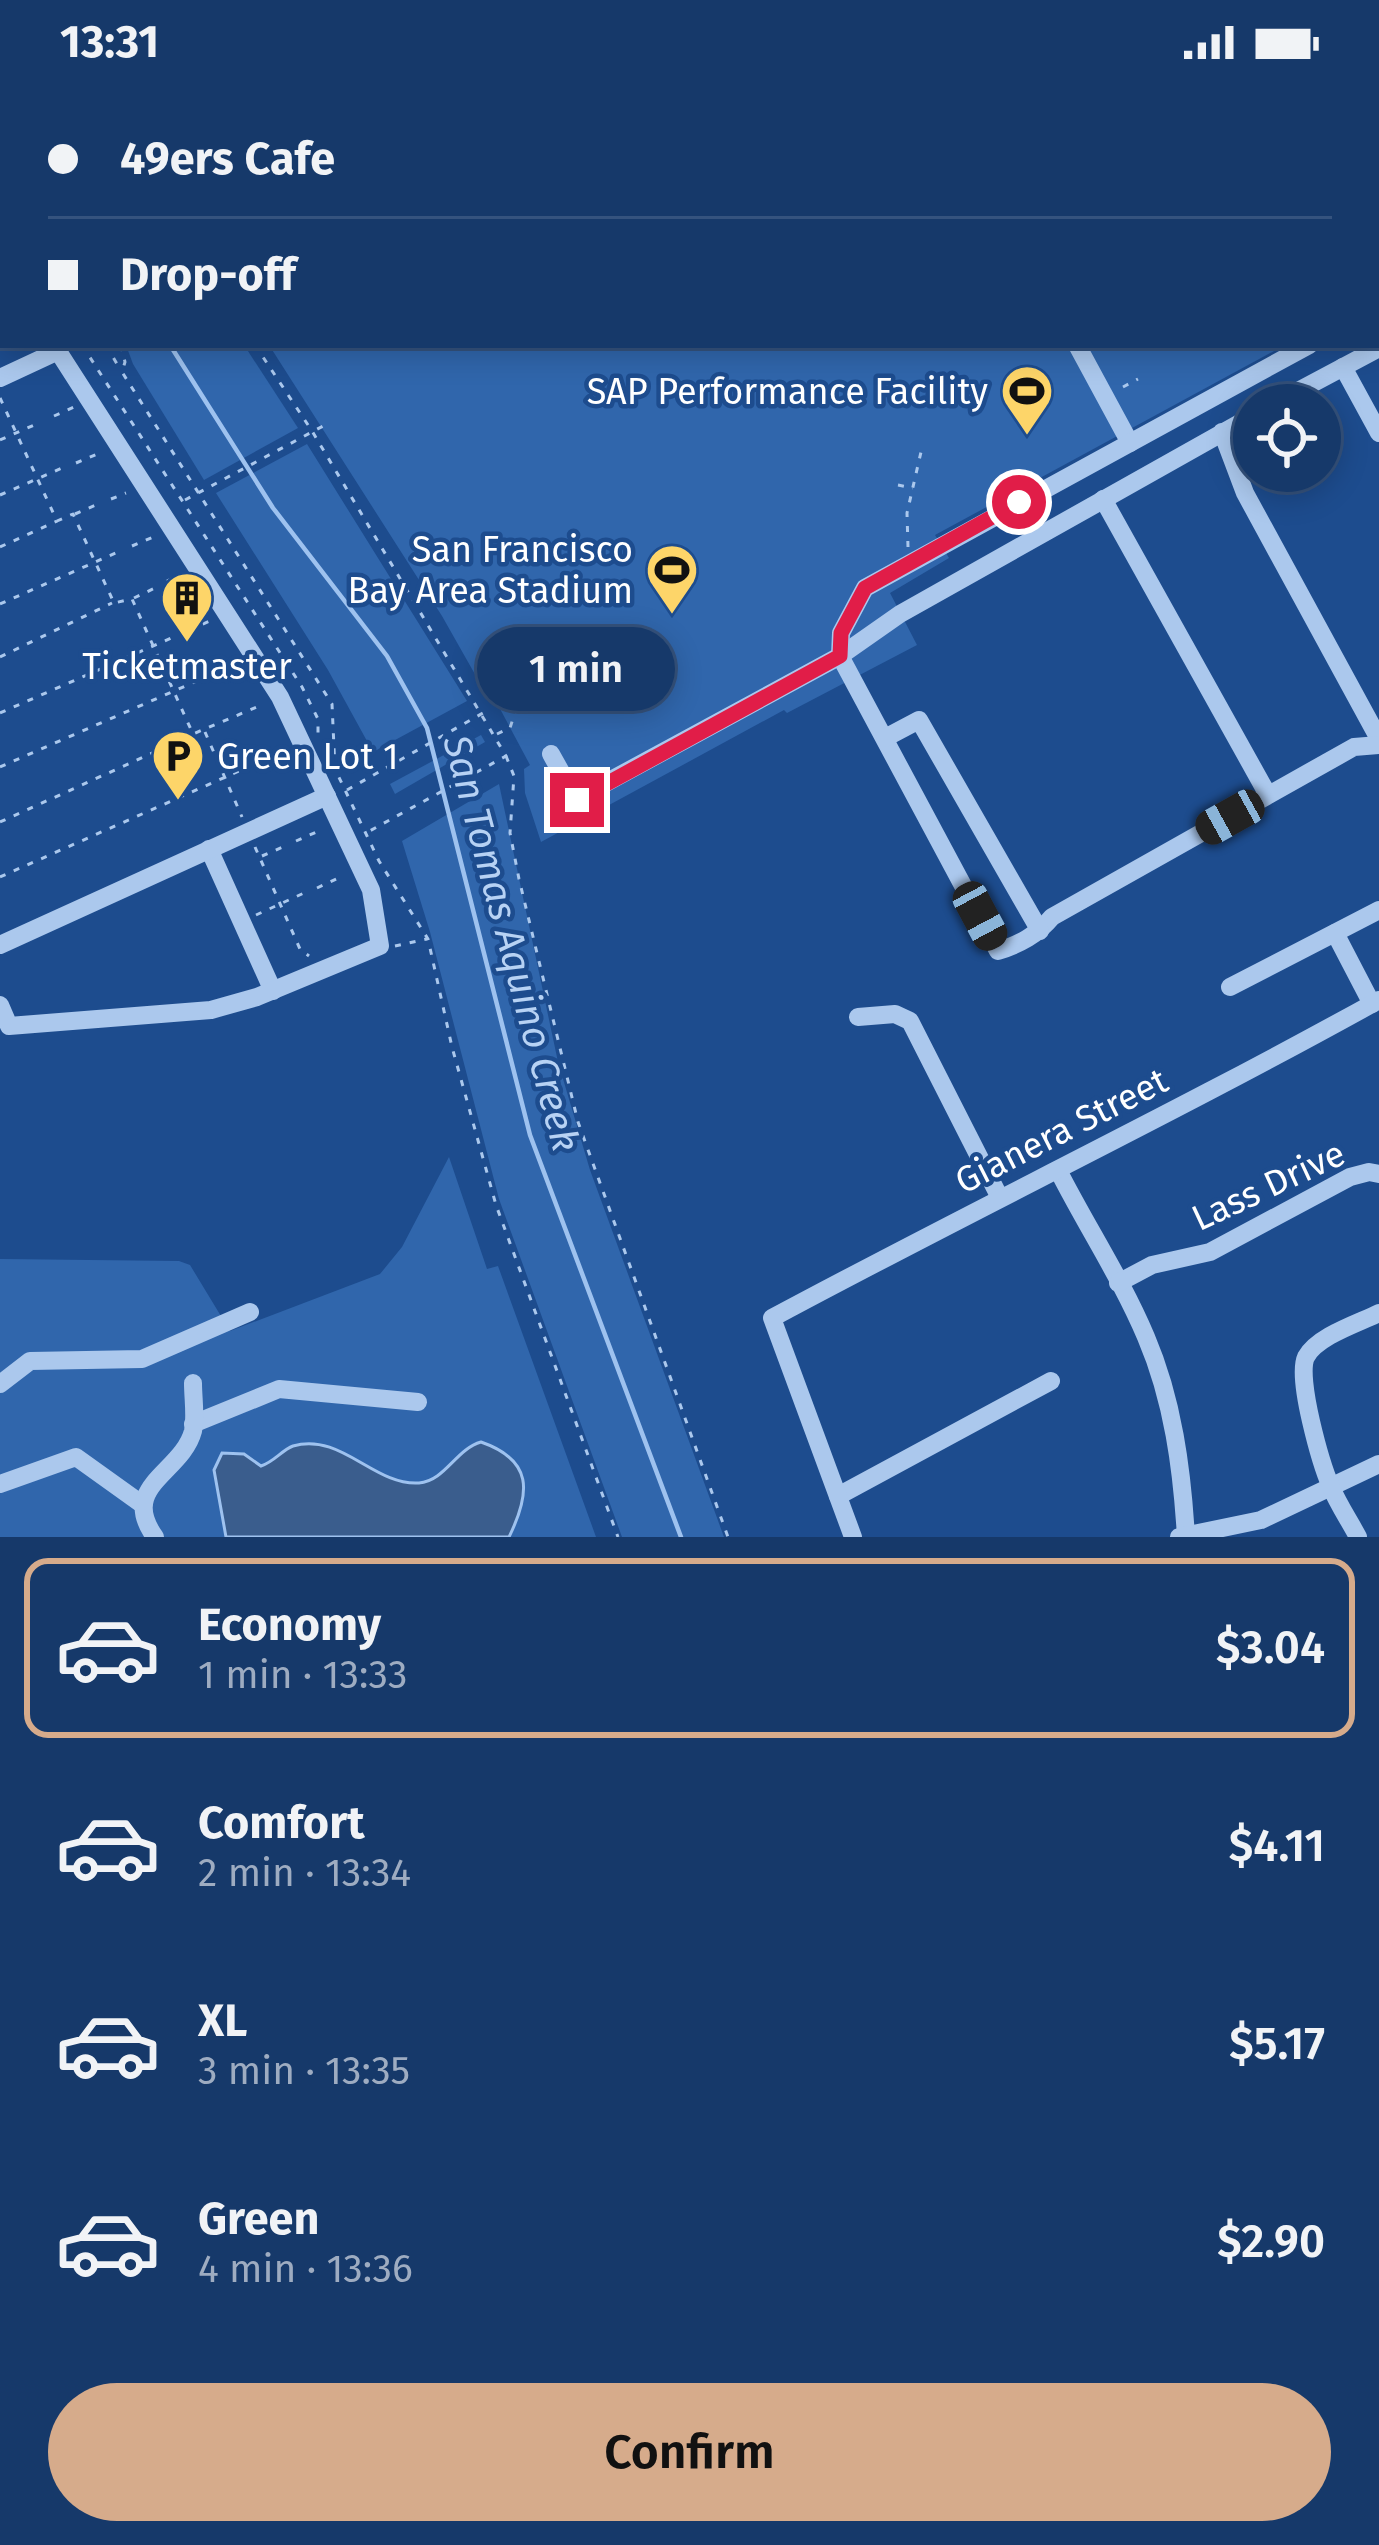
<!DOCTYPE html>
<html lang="en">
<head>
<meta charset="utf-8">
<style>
  body { margin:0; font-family:"Fira Sans",sans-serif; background:#1f4070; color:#f1f3f6; height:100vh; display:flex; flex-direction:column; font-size:45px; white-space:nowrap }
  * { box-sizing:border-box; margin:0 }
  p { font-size:39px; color:#9eacc1 }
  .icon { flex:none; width:66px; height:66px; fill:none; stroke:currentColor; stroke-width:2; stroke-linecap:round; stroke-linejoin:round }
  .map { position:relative; height:1453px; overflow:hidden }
  .panel { display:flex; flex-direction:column; background:#16396a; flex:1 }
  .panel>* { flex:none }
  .banner { position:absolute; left:0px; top:0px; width:1380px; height:264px; box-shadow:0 6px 30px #0003,0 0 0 3px #35537e; display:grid; align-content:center; height:264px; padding:0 48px; background:#16396a }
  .tools { position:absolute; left:1233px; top:300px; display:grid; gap:24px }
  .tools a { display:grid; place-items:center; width:108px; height:108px; border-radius:50%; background:#16396a; box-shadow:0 6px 30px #0003,0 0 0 3px #35537e; font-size:60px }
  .end { position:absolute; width:54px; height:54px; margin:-27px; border:15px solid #e11d48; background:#fff; box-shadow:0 0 0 6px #fff }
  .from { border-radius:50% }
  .bubble { position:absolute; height:84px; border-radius:42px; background:#16396a; box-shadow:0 6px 30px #0003,0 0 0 3px #35537e; font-size:39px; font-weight:600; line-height:84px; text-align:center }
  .car { position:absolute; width:36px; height:72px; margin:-36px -18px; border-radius:15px; box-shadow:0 0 9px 3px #0007; background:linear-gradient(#222 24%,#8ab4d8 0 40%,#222 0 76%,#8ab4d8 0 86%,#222 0) }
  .banner b { display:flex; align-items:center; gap:42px; height:114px; font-size:45px }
  .banner b+b { border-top:3px solid #35537e }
  .banner i { width:30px; height:30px; background:#f1f3f6 }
  ul { padding:21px 0 0; list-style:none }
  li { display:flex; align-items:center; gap:36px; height:180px; margin:0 24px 18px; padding:0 24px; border:6px solid transparent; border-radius:24px }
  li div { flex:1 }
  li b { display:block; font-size:45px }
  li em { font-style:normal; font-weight:600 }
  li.on { border-color:#d6ab8b }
  li>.icon { width:108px; height:108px; stroke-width:1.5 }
  .action { display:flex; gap:24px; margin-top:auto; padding:24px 48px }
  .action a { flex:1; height:138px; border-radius:72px; background:#d6ab8b; color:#111; font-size:48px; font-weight:600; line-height:138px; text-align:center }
  .status { display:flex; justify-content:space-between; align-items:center; height:84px; padding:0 60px; background:#16396a; direction:ltr }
  .status svg { height:33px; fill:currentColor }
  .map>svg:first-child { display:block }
  .green { fill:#3066ac }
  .water { fill:#3a5d8d; stroke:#9ec2ef; stroke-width:3 }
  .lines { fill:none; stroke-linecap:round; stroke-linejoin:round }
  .stream { stroke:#9ec2ef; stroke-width:4.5 }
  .path { stroke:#abc8ed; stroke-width:3; stroke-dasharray:6 9; stroke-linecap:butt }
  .minor { stroke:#abc8ed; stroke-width:18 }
  .major { stroke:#f1f6ff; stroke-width:21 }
  .tram { stroke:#fff; stroke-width:3 }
  .route { stroke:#e11d48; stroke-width:15 }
  .labels { text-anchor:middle; stroke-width:9; stroke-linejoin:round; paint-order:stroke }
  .poi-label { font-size:36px; fill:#fff; stroke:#1d4c8e; text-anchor:end }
  .street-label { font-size:36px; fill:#fff; stroke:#1d4c8e }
  .water-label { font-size:39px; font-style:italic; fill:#b7d2f4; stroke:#1d4c8e }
</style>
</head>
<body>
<div class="status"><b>13:31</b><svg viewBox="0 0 49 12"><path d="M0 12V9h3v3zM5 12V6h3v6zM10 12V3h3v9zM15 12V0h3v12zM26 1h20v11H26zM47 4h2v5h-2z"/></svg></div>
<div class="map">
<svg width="1379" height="1453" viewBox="0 0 1379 1453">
  <rect width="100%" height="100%" fill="#1d4c8e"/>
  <g class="green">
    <polygon points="143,0 802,0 804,3 136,3"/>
    <polygon points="1094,0 1379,0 1379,210 1377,3 1088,3"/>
    <polygon points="126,261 244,261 298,344 204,396 133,280"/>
    <polygon points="269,261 1285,261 935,451 949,474 890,509 917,561 787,629 784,626 541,758 525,709 524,685 530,681 490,606 485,608 442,532"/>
    <polygon points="307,360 467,617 373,668 328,586 216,409"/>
    <polygon points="481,651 485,658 395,710 390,700"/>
    <polygon points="499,700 558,978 590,1086 724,1453 622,1453 499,1115 430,848 402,757"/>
    <polygon points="449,1073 487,1185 498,1182 596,1453 0,1453 0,1175 179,1177 190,1181 230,1247 380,1190 402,1163"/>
  </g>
  <path class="water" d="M481,1358C533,1376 531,1408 509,1453H226L214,1386L222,1369L244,1370L261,1382C274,1378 282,1366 293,1362C341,1348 374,1402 419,1399C445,1397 456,1365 481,1358Z"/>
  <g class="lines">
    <g class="stream">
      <polyline points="13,0 15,3"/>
      <polyline points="170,261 273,424 387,572 427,644 530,1051 681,1453"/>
    </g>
    <g class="path">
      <polyline points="859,0 861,3"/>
      <polyline points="0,83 3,82"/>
      <polyline points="0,111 3,112"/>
      <polyline points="0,132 3,137"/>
      <polyline points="0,233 3,232"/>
      <polyline points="82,261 302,603 318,635 318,653"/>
      <polyline points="106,261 120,285"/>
      <polyline points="121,261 125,278 122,288 332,620 335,685 379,777 428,855 452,963 496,1121 618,1453"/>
      <polyline points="255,261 312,347 506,672 366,749"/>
      <polyline points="1123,303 1138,295"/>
      <polyline points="911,307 935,309"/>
      <polyline points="0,314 57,437 73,430 114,519 132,515 193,650 264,620"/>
      <polyline points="54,332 74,323"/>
      <polyline points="0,356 41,338"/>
      <polyline points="76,379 102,368"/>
      <polyline points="898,401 913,404"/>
      <polyline points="0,411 62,384"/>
      <polyline points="111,415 126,409"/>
      <polyline points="185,416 325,341"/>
      <polyline points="75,430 98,420"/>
      <polyline points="132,462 158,451"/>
      <polyline points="0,463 57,437"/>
      <polyline points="908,463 907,429 921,368"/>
      <polyline points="167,497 182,490"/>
      <polyline points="134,514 155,504"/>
      <polyline points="0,520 118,468"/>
      <polyline points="189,546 210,537"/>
      <polyline points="503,571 521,609 559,588"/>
      <polyline points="0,573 112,519"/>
      <polyline points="210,592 236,580"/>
      <polyline points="0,629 176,552"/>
      <polyline points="205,648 242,733"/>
      <polyline points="497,650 510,644 537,560"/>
      <polyline points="506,672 514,692 510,749 519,795 578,1038 728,1453"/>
      <polyline points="261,677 287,666"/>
      <polyline points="0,683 197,597"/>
      <polyline points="347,706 483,629"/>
      <polyline points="0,738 190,652"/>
      <polyline points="296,757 321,746"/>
      <polyline points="255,763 300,865 309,872"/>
      <polyline points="262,772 283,763"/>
      <polyline points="0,793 248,683"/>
      <polyline points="317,804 343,792"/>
      <polyline points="256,831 304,809"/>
      <polyline points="395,862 427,855"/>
    </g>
    <g class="minor">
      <polyline points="814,0 815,3"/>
      <polyline points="1006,3 1011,0"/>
      <polyline points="1138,3 1148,0"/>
      <polyline points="0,178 3,182"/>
      <polyline points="1377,224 1379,223"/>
      <polyline points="1077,261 1130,359"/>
      <polyline points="1343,283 1379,349"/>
      <polyline points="0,294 58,267"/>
      <polyline points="1272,321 1379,264"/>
      <polyline points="1222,348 1245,409 1379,655"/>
      <polyline points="1103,415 1268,711"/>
      <path d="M840,572L998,867C1020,860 1037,851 1052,833L1354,663L1379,661"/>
      <polyline points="840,572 841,549 865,504 1309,261"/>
      <polyline points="885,654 919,636 1040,847"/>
      <polyline points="551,670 576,715 840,572 900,530 1254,331"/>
      <polyline points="209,765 273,907"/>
      <polyline points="1335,849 1372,920"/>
      <polyline points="0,861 327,712"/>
      <polyline points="1230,903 1379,826"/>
      <polyline points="0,921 9,942 211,926 257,913 380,862 371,806 280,613 54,261"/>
      <polyline points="858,933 895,930 910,937 999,1112"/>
      <path d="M1059,1088C1087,1143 1122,1196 1146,1253C1173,1316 1182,1385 1186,1453"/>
      <polyline points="1118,1199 1152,1181 1210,1168 1350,1093 1369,1088 1379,1090"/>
      <polyline points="0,1300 30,1277 142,1275 250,1228"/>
      <polyline points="193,1340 279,1305 418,1318"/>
      <polyline points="0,1400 76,1373 143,1421"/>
      <polyline points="838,1412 1051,1297"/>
      <path d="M155,1453C118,1402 182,1389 193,1347C196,1333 193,1314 193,1299"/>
      <path d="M853,1453L772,1234C973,1126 1179,1027 1379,916"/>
      <polyline points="1179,1453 1261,1436 1379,1380"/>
      <path d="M1358,1453C1349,1436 1338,1420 1331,1403C1321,1380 1296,1294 1306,1273C1317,1252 1359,1239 1379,1229"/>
    </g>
    <g class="major">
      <polyline points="93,3 100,0"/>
      <polyline points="0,38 3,37"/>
    </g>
    <g class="tram">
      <polyline points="24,3 32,0"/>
      <polyline points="0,12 3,11"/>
    </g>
  </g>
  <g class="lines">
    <polyline class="route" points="577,716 840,572 841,549 865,504 1019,418"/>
  </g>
  <defs>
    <g id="stadium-pin" transform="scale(2.7)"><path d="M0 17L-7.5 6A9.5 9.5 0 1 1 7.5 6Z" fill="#fdd569" stroke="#1d4c8e"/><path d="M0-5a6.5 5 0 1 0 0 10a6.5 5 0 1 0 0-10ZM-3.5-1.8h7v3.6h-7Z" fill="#111"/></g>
    <g id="building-pin" transform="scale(2.7)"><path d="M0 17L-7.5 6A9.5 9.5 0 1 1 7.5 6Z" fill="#fdd569" stroke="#1d4c8e"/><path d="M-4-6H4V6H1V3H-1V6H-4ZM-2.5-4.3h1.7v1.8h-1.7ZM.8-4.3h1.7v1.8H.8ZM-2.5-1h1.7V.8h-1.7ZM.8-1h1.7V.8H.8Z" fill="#111"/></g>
    <g id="parking-pin" transform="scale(2.7)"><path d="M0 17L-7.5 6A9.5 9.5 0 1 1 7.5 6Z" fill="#fdd569" stroke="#1d4c8e"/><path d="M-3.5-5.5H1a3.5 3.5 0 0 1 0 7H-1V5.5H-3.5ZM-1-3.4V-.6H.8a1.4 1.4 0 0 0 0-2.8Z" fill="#111"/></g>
  </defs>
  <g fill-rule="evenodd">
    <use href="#stadium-pin" x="1027" y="307"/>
    <use href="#stadium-pin" x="672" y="486"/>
    <use href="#building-pin" x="187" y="514"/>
    <use href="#parking-pin" x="178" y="672"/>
  </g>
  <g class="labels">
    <g class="poi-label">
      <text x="988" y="320">SAP Performance Facility</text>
      <text x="633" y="478">San Francisco<tspan x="633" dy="41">Bay Area Stadium</tspan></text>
      <text x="187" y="595" text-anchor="middle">Ticketmaster</text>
      <text x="217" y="685" text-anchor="start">Green Lot 1</text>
    </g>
    <g class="street-label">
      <text transform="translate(1061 1046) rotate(-27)" y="13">Gianera Street</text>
      <text transform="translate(1268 1101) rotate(-25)" y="13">Lass Drive</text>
    </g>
    <g class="water-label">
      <text transform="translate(512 859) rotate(75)" y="14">San Tomas Aquino Creek</text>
    </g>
  </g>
</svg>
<div class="tools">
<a><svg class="icon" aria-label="locate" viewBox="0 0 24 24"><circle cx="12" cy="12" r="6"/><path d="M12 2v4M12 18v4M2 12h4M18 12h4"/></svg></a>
</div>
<i class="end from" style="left:1019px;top:418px"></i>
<i class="end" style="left:577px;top:716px"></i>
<div class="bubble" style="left:477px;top:543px;width:198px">1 min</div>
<i class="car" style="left:1230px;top:733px;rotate:241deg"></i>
<i class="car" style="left:980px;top:832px;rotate:152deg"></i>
<div class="banner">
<b><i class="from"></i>49ers Cafe</b>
<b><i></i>Drop-off</b>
</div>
</div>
<section class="panel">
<ul>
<li class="on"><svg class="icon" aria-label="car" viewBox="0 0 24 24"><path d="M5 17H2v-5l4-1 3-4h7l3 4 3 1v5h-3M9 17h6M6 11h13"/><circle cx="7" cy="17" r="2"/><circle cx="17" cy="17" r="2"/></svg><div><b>Economy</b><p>1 min · 13:33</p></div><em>$3.04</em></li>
<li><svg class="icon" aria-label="car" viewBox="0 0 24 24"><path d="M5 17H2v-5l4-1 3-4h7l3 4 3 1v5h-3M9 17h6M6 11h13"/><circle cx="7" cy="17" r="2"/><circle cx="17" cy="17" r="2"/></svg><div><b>Comfort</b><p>2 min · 13:34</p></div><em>$4.11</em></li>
<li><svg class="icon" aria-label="car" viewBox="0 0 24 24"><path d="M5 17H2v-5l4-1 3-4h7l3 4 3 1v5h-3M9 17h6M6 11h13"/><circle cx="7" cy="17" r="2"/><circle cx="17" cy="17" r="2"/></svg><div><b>XL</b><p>3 min · 13:35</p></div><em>$5.17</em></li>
<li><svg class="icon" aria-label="car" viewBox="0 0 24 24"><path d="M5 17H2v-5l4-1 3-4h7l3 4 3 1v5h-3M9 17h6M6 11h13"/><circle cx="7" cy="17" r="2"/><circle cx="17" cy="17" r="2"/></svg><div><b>Green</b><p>4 min · 13:36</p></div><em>$2.90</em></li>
</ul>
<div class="action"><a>Confirm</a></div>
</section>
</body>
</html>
